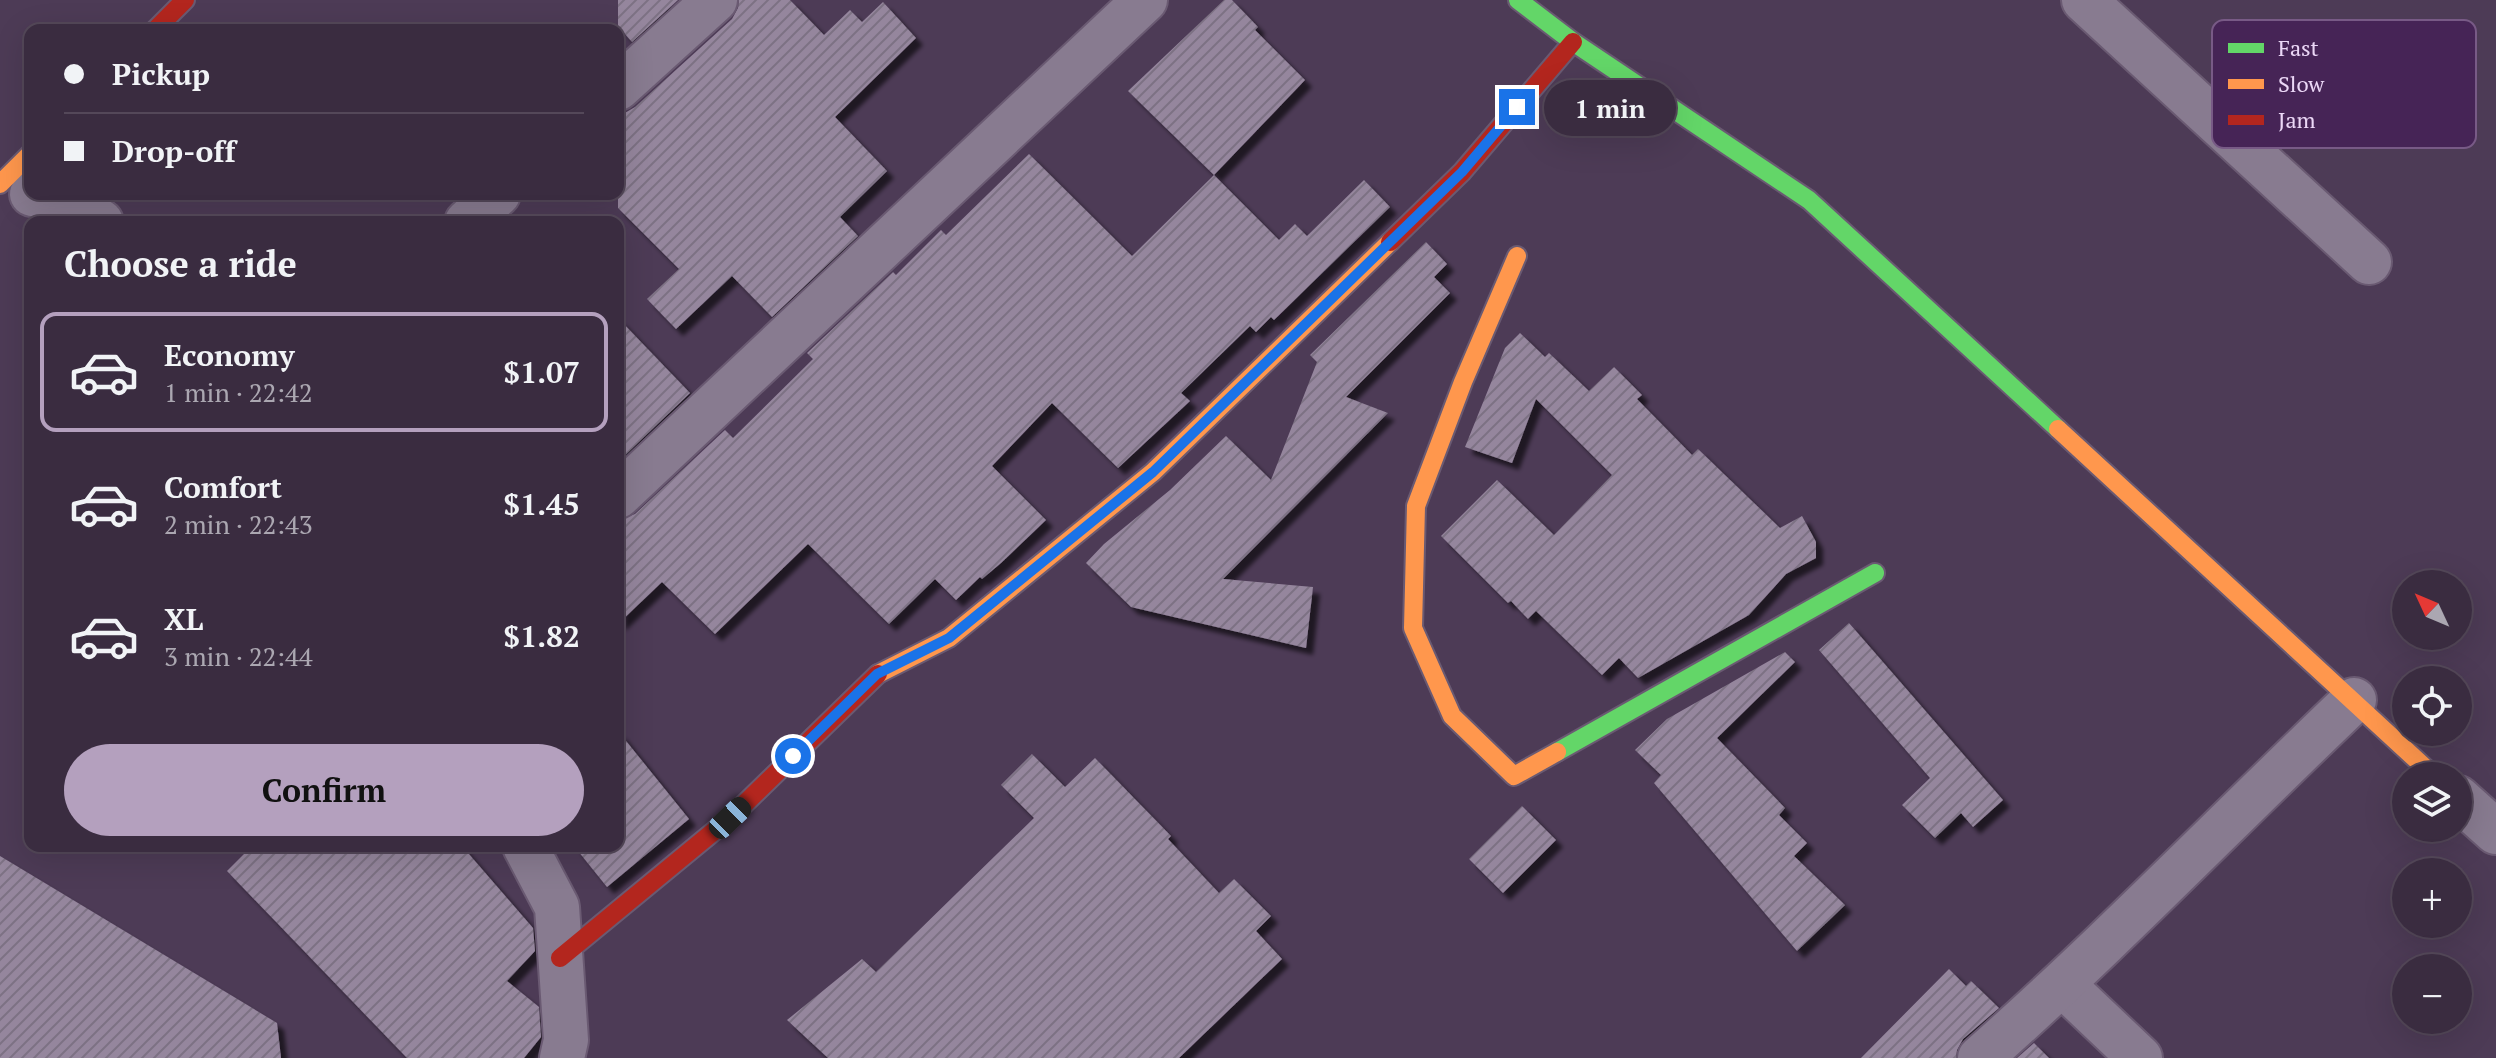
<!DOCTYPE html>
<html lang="en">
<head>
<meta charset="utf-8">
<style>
  body { margin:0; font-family:"PT Serif",serif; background:#413447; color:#f1f3f6; height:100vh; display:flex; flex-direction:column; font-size:30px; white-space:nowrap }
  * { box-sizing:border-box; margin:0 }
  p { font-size:26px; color:#aba7b1 }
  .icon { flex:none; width:44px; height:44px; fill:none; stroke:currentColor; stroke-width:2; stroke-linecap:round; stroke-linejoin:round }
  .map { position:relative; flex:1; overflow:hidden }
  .side { position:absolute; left:24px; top:216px; width:600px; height:636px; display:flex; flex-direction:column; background:#3a2c40; border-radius:16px; box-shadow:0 8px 32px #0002,0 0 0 2px #544859 }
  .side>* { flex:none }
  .top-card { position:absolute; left:24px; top:24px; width:600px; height:176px; border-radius:16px; box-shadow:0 8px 32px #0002,0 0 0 2px #544859; display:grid; align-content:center; height:176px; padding:0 40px; background:#3a2c40 }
  .needle { width:52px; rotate:314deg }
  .tools { position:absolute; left:2392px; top:570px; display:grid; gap:16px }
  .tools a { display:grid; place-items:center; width:80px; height:80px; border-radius:50%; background:#3a2c40; box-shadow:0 8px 32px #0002,0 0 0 2px #544859; font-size:40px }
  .end { position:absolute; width:36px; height:36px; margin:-18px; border:10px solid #1a73e8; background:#fff; box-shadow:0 0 0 4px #fff }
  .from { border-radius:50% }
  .bubble { position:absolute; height:56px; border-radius:28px; background:#3a2c40; box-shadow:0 8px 32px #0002,0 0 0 2px #544859; font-size:26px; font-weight:700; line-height:56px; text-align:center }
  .car { position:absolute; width:24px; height:48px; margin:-24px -12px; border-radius:10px; box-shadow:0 0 6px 2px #0007; background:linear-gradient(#222 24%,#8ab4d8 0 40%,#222 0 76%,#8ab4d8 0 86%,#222 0) }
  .top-card b { display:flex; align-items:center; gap:28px; height:76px; font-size:30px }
  .top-card b+b { border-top:2px solid #544859 }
  .top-card i { width:20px; height:20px; background:#f1f3f6 }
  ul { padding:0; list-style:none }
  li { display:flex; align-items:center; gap:24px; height:120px; margin:0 16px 12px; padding:0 24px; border:4px solid transparent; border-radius:16px }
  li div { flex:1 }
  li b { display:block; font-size:30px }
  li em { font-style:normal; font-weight:700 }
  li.current { border-color:#b4a0be }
  li>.icon { width:72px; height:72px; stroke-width:1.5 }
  h2 { padding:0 40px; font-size:36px; line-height:96px }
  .action { display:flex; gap:16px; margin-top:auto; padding:16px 40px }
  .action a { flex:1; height:92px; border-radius:48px; background:#b4a0be; color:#111; font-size:32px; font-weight:700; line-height:92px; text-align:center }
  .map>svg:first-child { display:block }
  .building { fill:url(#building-hatch); filter:url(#shadow) }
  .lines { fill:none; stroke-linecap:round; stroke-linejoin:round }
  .street-casing { stroke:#6a5a72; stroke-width:48 }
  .fast-casing { stroke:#6a5a72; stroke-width:22 }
  .slow-casing { stroke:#6a5a72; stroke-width:22 }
  .jam-casing { stroke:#6a5a72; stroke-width:22 }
  .street { stroke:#887b90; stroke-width:44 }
  .fast { stroke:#63d668; stroke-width:18 }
  .slow { stroke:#ff974d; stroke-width:18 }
  .jam { stroke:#b3261e; stroke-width:18 }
  .route { stroke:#1a73e8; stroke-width:10 }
  .key { fill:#462456; stroke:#785a86; stroke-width:2 }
  .key-label { font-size:22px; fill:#ebd7f6 }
</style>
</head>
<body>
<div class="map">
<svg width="2496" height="1058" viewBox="0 0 2496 1058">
  <defs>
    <pattern id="building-hatch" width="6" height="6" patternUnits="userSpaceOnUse" patternTransform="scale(2)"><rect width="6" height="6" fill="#95869d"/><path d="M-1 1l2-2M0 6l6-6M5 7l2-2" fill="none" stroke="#7d7184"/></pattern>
    <filter id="shadow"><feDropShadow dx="7" dy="7" stdDeviation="2" flood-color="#0009"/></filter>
  </defs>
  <rect width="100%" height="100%" fill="#4d3b56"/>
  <g class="building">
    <polygon points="618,0 678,0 632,42 618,26"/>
    <polygon points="739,0 790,0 824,35 850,10 862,22 883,2 916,38 835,117 887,171 840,217 858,236 772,317 732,276 676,329 647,299 679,269 618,208 618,117 635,107 732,19 738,8"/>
    <polygon points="1224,0 1232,0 1258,27 1255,30 1305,80 1214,175 1279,240 1295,224 1307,236 1364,180 1390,207 1274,320 1271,317 1256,332 1250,326 1181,393 1190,401 1118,468 1052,403 992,466 1046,520 1001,563 982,579 980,577 956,600 935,579 889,624 808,544 715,634 662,582 618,624 618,520 635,514 725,430 733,438 813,359 807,353 893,272 896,275 941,230 946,235 1029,154 1132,256 1214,175 1128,91"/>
    <polygon points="1426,242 1447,264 1434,277 1450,293 1346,397 1388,413 1223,579 1313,587 1306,648 1131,607 1086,563 1104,544 1170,490 1226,436 1271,480 1317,362 1310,355"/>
    <polygon points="618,318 690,393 618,462"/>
    <polygon points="1520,333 1545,357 1549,353 1589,391 1614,367 1642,395 1637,399 1692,455 1698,449 1780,528 1802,516 1816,542 1816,558 1786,574 1749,615 1638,678 1619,658 1602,675 1536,611 1528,619 1511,601 1508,603 1441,536 1497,480 1554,535 1612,475 1536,399 1512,463 1465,447 1505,348"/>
    <polygon points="1849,623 2003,800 1973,827 1961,813 1935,838 1902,805 1930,778 1819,650"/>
    <polygon points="1785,652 1795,662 1717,738 1785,808 1779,815 1807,843 1794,856 1845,905 1797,951 1654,783 1661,775 1635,750 1667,719"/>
    <polygon points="618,731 689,819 607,887 574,846 618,846"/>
    <polygon points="1032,754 1065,787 1095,758 1171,836 1168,839 1219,893 1234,879 1271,916 1256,931 1282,959 1179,1058 828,1058 787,1020 862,959 876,972 1034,818 1001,785"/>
    <polygon points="1522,806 1556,840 1503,893 1469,859"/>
    <polygon points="252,846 462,846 533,928 535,951 507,981 539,1007 541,1037 524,1058 407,1058 227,871"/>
    <polygon points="0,856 277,1023 281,1058 0,1058"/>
    <polygon points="1949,969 1966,986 1971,981 1999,1008 1963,1039 1957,1050 1956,1058 1861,1058"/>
    <polygon points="2034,1043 2049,1058 2017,1058"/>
  </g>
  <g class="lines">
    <g class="street-casing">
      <g id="street">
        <polyline points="2084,0 2369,262"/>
        <polyline points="618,88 715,0"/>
        <polyline points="32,194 65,199 101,222"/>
        <polyline points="467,222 498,194"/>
        <polyline points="618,496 1145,0"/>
        <polyline points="2458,798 2496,832"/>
        <polyline points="525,846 557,907 566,1040 562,1058"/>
        <polyline points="2063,985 2140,1058"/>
        <path d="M1980,1058C2109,944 2229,819 2354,700"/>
      </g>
    </g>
    <g class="fast-casing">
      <g id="fast">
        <polyline points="1518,0 1573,42 1809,200 2058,429"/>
        <polyline points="1557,752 1875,573"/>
      </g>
    </g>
    <g class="slow-casing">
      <g id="slow">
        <polyline points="0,184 30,154"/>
        <polyline points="1517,256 1463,382 1416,506 1413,628 1452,716 1514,776 1557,752"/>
        <polyline points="2058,429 2434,776"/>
        <polyline points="878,674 949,638 1153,472 1390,242"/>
      </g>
    </g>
    <g class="jam-casing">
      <g id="jam">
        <polyline points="155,30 185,0"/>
        <polyline points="1390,242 1462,172 1573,42"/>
        <polyline points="560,958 730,818 878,674"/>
      </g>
    </g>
    <use href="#street" class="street"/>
    <use href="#fast" class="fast"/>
    <use href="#slow" class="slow"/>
    <use href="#jam" class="jam"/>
  </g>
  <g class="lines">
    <polyline class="route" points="793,756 877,674 949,638 1153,472 1462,172 1517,107"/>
  </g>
  <rect x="2212" y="20" width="264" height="128" rx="12" class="key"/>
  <rect x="2228" y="43" width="36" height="10" fill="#63d668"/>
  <rect x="2228" y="79" width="36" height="10" fill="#ff974d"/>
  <rect x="2228" y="115" width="36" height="10" fill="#b3261e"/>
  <g class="key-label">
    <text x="2278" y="56">Fast</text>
    <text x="2278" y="92">Slow</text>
    <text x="2278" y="128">Jam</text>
  </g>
</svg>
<div class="tools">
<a><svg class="needle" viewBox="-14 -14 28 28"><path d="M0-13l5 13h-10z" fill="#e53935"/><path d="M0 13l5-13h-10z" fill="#aba7b1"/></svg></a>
<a><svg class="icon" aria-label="locate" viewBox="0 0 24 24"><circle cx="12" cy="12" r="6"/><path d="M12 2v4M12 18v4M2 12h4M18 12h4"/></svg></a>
<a><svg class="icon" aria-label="layers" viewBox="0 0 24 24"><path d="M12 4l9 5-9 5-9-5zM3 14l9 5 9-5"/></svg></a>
<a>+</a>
<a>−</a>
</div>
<i class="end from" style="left:793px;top:756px"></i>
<i class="end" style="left:1517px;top:107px"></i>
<div class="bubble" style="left:1544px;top:80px;width:132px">1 min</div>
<i class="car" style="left:730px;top:818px;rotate:46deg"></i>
<div class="top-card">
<b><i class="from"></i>Pickup</b>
<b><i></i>Drop-off</b>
</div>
<section class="side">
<h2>Choose a ride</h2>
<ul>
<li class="current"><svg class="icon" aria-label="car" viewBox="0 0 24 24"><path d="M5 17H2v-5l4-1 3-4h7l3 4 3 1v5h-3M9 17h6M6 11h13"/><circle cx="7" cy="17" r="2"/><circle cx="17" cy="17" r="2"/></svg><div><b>Economy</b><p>1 min · 22:42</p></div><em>$1.07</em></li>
<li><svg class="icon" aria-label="car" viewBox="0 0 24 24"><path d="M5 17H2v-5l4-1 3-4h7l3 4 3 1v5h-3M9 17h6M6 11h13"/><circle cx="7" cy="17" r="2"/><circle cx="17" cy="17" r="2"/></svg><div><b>Comfort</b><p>2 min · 22:43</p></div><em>$1.45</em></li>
<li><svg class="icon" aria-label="car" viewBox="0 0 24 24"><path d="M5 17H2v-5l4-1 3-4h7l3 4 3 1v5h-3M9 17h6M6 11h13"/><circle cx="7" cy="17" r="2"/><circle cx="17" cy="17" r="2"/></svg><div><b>XL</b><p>3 min · 22:44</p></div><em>$1.82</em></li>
</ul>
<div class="action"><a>Confirm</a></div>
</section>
</div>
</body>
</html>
